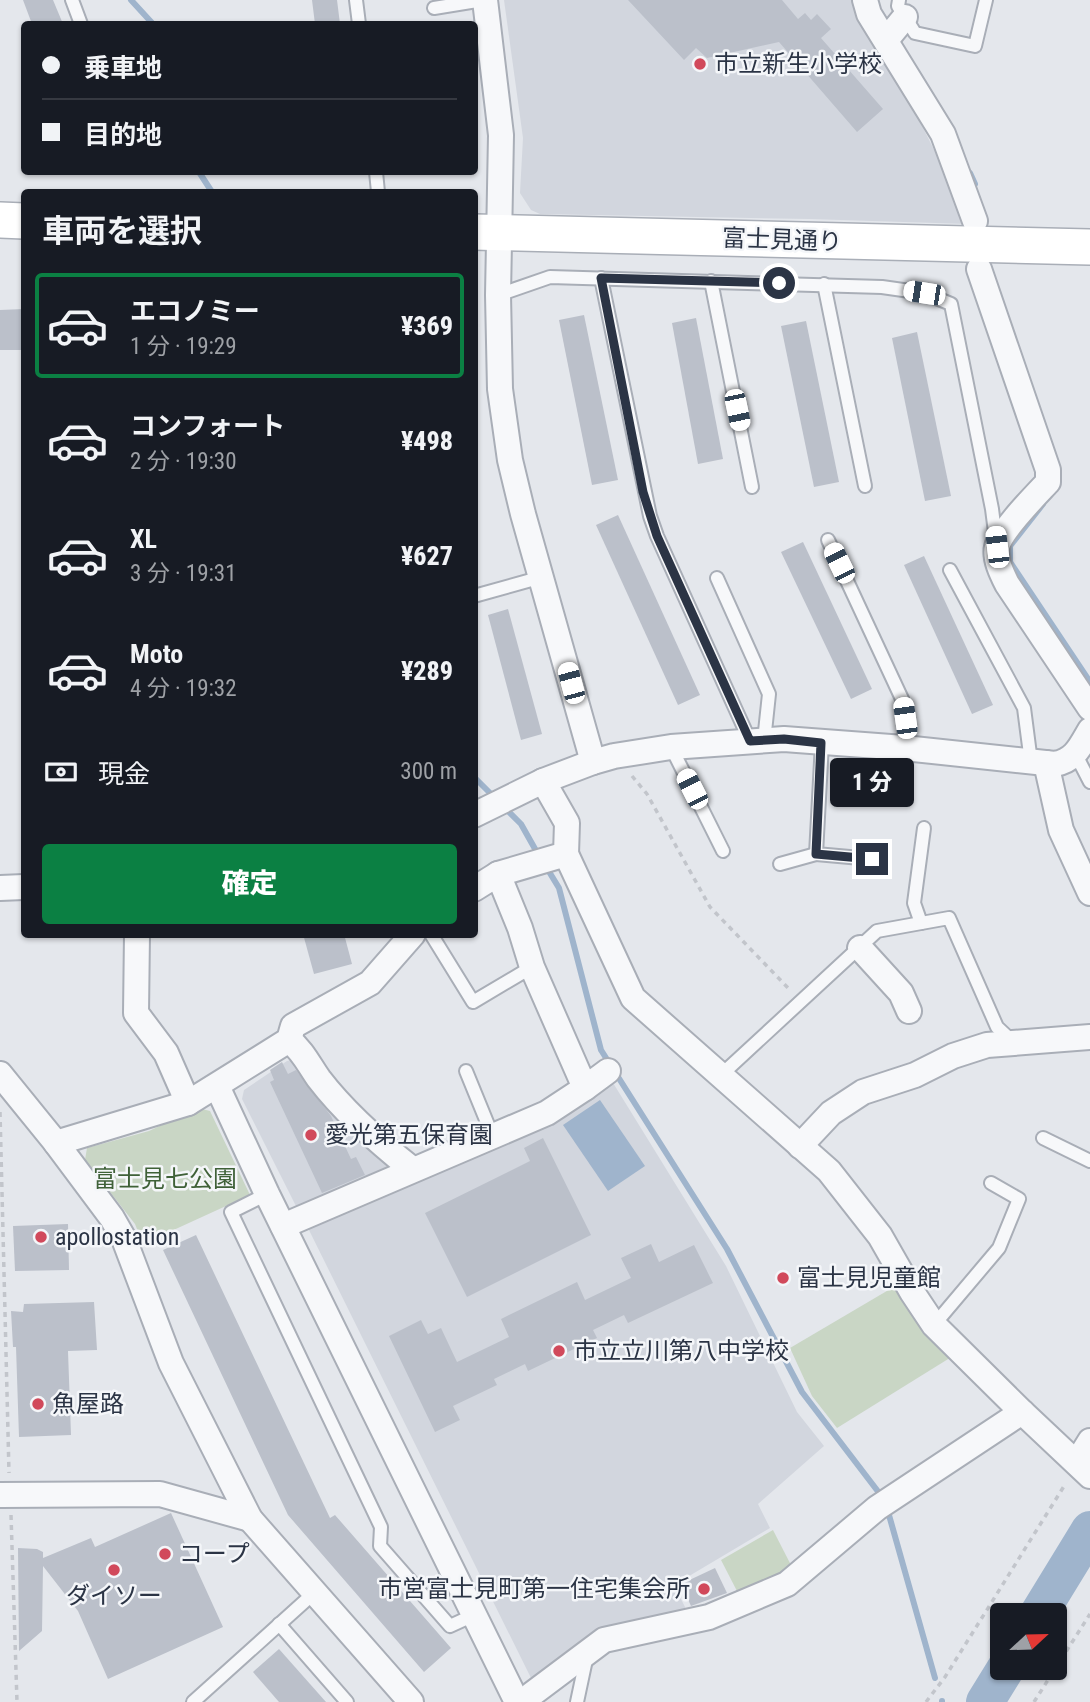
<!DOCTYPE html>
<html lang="ja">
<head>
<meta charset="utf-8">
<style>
  body { margin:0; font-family:"Roboto Condensed","Noto Sans JP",sans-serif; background:#20242c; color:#f1f3f6; height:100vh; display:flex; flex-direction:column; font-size:26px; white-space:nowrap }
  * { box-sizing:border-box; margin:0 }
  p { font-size:23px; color:#9ea1a6 }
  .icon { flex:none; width:38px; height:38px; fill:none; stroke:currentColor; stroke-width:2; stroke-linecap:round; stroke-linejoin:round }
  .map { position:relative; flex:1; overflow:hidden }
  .sheet { position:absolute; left:21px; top:189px; width:457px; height:749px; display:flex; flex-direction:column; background:#171b24; border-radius:7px; box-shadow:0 2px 5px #0004 }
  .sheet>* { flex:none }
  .guide { position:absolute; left:21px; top:21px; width:457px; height:154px; border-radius:7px; box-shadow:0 2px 5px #0004; display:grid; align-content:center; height:154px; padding:0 21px; background:#171b24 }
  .needle { width:46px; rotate:68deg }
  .fabs { position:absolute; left:990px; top:1603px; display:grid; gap:14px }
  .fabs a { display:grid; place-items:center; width:77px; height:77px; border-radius:7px; background:#171b24; box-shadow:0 2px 5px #0004; font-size:35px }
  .end { position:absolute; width:32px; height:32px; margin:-16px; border:9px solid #2b3445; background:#fff; box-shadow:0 0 0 4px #fff }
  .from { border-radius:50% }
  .bubble { position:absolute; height:49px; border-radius:7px; background:#171b24; box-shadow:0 2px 5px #0004; font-size:23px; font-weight:800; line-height:49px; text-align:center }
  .car { position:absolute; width:21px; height:42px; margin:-21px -10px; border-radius:9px; box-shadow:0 0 5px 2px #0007; background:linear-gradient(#fff 24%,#345 0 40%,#fff 0 76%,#345 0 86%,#fff 0) }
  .guide b { display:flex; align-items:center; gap:24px; height:66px; font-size:26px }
  .guide b+b { border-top:2px solid #363941 }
  .guide i { width:18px; height:18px; background:#f1f3f6 }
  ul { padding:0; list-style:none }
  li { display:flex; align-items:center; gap:21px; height:105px; margin:0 14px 10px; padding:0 7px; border:4px solid transparent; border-radius:7px }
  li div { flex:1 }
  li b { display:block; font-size:26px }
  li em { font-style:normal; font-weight:800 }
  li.selected { border-color:#0b8043 }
  li>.icon { width:63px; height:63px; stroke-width:1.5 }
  h2 { padding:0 21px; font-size:32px; line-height:84px }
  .pay { display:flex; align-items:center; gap:18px; height:77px; padding:0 21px; font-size:26px }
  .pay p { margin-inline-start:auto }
  .cta { display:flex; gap:14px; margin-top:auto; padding:14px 21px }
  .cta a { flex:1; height:80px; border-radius:7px; background:#0b8043; color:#fff; font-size:28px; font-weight:800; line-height:80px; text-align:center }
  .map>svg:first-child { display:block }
  .built { fill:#d2d6de }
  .green { fill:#c9d6c5 }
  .water { fill:#9fb4cc }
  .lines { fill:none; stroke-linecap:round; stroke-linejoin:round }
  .stream { stroke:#9fb4cc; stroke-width:6 }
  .river { stroke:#9fb4cc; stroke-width:38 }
  .building { fill:#bbc0ca }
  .lane-casing { stroke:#a9aeb7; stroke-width:16 }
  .street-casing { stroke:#a9aeb7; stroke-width:28 }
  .secondary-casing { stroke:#a9aeb7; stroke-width:38 }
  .path { stroke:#c2c5cb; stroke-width:3.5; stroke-dasharray:5 5; stroke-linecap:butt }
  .lane { stroke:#f7f8fa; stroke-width:12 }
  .street { stroke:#f7f8fa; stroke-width:24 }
  .secondary { stroke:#fff; stroke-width:35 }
  .route { stroke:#2b3445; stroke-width:9 }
  .poi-dot { fill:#d1495b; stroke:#f4f6f9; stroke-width:2.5 }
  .labels { text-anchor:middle; stroke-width:5; stroke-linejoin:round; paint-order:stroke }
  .poi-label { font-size:24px; fill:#2b3445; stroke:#f4f6f9; text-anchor:start }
  .street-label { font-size:24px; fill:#2b3445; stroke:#f4f6f9 }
  .park-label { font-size:24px; fill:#3f6138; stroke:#f4f6f9 }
</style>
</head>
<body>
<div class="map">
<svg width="1090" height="1702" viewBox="0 0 1090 1702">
  <rect width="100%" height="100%" fill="#e4e7ec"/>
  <g class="built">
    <polygon points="504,0 853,0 855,8 919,120 967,215 967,224 809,219 540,214 531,210 520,193 523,138"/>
    <polygon points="296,1059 397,1170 299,1212 242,1099 244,1090 287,1061"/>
    <polygon points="610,1078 726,1266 797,1412 824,1446 758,1504 770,1528 674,1585 686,1609 601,1632 531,1678 306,1224"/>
  </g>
  <g class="green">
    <polygon points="198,1108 210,1111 250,1195 143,1244 135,1224 85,1160 87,1148 149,1131"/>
    <polygon points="897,1285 953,1356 837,1428 812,1396 790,1348"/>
    <polygon points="773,1530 793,1569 738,1593 721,1560"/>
  </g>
  <polygon class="water" points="600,1100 645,1166 608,1191 563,1125"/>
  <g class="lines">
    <g class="stream">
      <polyline points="131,0 153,24"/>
      <polyline points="199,172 212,192"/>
      <polyline points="970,173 975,184"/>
      <polyline points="1043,504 1010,546 1010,562 1090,682"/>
      <polyline points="474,777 495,798"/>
      <polyline points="503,806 521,824 539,856"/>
      <polyline points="545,865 559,888 601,1050 727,1249 802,1392 883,1498"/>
      <polyline points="887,1508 935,1678"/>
      <polyline points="942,1701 942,1702"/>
    </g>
    <g class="river">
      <polyline points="1038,1615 1090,1530"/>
      <polyline points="985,1702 1006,1668"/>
    </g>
  </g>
  <g class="building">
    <polygon points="23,0 53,0 63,24 32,24"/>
    <polygon points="312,0 337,0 340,24 315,24"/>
    <polygon points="628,0 782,0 798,19 805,13 811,20 817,14 831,29 821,38 883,109 857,132 779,42 707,58 696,48 684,60"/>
    <polygon points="24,309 24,350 0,350 0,310"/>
    <polygon points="584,315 618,480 592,485 559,320"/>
    <polygon points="696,318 723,459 698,464 672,323"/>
    <polygon points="806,321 839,482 814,487 781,326"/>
    <polygon points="917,332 951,496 925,501 892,338"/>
    <polygon points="618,515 700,695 678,705 596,525"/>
    <polygon points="803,542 872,689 851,699 781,552"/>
    <polygon points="924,556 993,705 972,714 904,565"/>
    <polygon points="508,609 542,734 521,740 488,615"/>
    <polygon points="303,934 344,934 352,964 314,974"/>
    <polygon points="282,1062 288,1074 296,1070 331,1116 351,1159 356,1157 365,1175 322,1193 270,1082 274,1080 270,1070"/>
    <polygon points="543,1138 591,1235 467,1297 425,1213 530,1161 524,1148"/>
    <polygon points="68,1224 69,1270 15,1271 13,1226"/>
    <polygon points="196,1235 330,1518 335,1515 451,1648 424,1672 288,1515 163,1250"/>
    <polygon points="651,1244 659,1262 694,1245 713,1283 628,1323 624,1315 593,1330 597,1338 528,1371 525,1364 494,1379 497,1385 453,1406 460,1420 435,1432 389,1336 421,1320 428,1334 441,1328 457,1362 509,1337 501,1319 577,1282 585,1300 631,1278 621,1258"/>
    <polygon points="94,1302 97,1350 68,1351 71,1435 19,1437 16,1347 13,1347 11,1311 23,1312 24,1304"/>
    <polygon points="171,1513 223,1627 108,1679 78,1611 43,1566 42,1631 19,1651 18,1548 37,1549 43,1552 43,1558 91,1538 95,1547"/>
    <polygon points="715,1568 727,1593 691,1606 681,1584"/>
    <polygon points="279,1649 326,1702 279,1702 253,1672"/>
  </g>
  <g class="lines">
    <g class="lane-casing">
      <g id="lane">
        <polyline points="72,0 81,24"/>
        <polyline points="356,0 359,24"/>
        <polyline points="899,0 898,6 915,33 975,46 986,0"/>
        <polyline points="434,8 483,0"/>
        <polyline points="376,172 378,192"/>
        <polyline points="601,278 650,516 657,536 750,741"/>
        <polyline points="711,281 752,487"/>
        <polyline points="824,284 865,486"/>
        <polyline points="498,295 550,277 882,287 924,293 951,304 992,509 996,540"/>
        <polyline points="828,540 902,699 905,718 904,748"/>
        <polyline points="950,570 1024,708 1031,762"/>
        <polyline points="717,578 769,694 764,741"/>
        <polyline points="474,596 542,577"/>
        <polyline points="822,743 816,854 872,859"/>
        <polyline points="671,747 723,851"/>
        <polyline points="1076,755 1090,782"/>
        <polyline points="780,864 816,854"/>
        <polyline points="921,923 914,903 924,828"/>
        <polyline points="431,934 473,1002 532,967"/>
        <polyline points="466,1071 493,1137"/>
        <polyline points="720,1076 877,931 949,918 997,1027 1013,1042"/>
        <polyline points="1043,1138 1090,1161"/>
        <polyline points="267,1194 231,1212 381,1527 380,1546 450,1626 474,1615"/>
        <polyline points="934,1325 999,1248 1019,1199 991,1183"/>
        <polyline points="279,1624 347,1702"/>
        <polyline points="193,1702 314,1593"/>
        <polyline points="577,1702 587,1655"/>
      </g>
    </g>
    <g class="street-casing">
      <g id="street">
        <polyline points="485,0 501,135 498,295 500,389 510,460 523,514 593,762"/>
        <polyline points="865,0 869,14 943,134 975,221"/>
        <polyline points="886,40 905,17"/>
        <path d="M979,269L1048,470V482C1035,496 1001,530 997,547C994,558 1002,574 1007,584L1090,708"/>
        <polyline points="1046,763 1061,830 1090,893"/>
        <path d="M474,815L543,781L593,762L614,756L671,747L784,739L904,748L1055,764C1075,760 1080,747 1090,730"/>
        <polyline points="566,854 633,998 829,1171 880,1236 912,1292 934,1325 1022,1412"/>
        <polyline points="0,888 24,887"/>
        <polyline points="474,889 498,874 566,854 567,823 543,781"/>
        <polyline points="137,934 136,1013 166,1053 188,1103"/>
        <polyline points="860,948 901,993 909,1011"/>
        <path d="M289,1040C303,1051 309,1065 319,1079C345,1113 378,1142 412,1169"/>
        <polyline points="0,1074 56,1143 112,1218 124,1239 171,1363 250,1519 411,1702"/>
        <polyline points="217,1086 267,1194 517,1702"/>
        <polyline points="585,1088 608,1071"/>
        <polyline points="56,1143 188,1103 289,1040 293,1026 370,983 413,934"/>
        <polyline points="800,1146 831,1113 863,1092 915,1075 953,1056 987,1045 1090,1037"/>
        <polyline points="283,1226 547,1113 585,1088 532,967 520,928 498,874"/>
        <polyline points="1077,1462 1090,1441"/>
        <polyline points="0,1495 160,1494 250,1519"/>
        <polyline points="525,1702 532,1694 604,1640 709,1617 787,1584 877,1508 1022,1412 1090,1476"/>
      </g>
    </g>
    <g class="secondary-casing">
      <g id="secondary">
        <polyline points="0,220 24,221"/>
        <polyline points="474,232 1090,247"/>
      </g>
    </g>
    <g class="path">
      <polyline points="632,776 647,794 710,907 790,990"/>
      <polyline points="0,1112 9,1473"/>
      <polyline points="11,1515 17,1702"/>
      <polyline points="926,1702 945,1677 1066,1483"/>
      <polyline points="1034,1702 1090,1614"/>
    </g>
    <use href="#lane" class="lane"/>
    <use href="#street" class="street"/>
    <use href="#secondary" class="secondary"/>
  </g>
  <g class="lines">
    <polyline class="route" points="779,283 601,278 643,492 657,536 750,741 784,739 821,743 816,854 872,859"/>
  </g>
  <g class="poi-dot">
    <circle cx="700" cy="64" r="7"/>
    <circle cx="311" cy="1135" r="7"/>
    <circle cx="41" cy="1237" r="7"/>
    <circle cx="783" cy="1278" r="7"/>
    <circle cx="559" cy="1351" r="7"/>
    <circle cx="38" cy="1404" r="7"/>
    <circle cx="165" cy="1554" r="7"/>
    <circle cx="114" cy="1570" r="7"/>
    <circle cx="704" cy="1589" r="7"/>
  </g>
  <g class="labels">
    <g class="poi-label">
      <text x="714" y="72">市立新生小学校</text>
      <text x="325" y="1143">愛光第五保育園</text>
      <text x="55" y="1245">apollostation</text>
      <text x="797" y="1286">富士見児童館</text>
      <text x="573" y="1359">市立立川第八中学校</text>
      <text x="52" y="1412">魚屋路</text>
      <text x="179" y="1562">コープ</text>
      <text x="690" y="1597" text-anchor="end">市営富士見町第一住宅集会所</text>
      <text x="114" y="1604" text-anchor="middle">ダイソー</text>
    </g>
    <g class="street-label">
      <text transform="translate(782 240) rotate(2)" y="8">富士見通り</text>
    </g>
    <g class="park-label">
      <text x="165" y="1187">富士見七公園</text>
    </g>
  </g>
</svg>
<div class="fabs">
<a><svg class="needle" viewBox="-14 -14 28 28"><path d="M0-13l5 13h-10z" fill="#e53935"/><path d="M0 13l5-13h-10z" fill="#9ea1a6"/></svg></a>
</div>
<i class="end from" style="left:779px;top:283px"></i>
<i class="end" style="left:872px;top:859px"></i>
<div class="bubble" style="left:830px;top:758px;width:84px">1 分</div>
<i class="car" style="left:924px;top:293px;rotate:279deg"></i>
<i class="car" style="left:737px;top:410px;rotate:168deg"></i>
<i class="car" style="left:997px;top:547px;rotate:353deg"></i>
<i class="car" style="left:839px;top:563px;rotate:334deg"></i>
<i class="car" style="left:571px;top:683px;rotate:345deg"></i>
<i class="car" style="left:905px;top:718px;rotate:352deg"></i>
<i class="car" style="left:692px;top:789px;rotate:333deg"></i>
<div class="guide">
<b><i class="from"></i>乗車地</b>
<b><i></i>目的地</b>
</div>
<section class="sheet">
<h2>車両を選択</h2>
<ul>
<li class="selected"><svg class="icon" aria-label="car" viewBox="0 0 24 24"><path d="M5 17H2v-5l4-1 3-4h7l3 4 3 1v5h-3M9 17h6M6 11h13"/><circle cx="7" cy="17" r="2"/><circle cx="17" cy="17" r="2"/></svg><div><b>エコノミー</b><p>1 分 · 19:29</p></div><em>¥369</em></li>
<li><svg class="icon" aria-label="car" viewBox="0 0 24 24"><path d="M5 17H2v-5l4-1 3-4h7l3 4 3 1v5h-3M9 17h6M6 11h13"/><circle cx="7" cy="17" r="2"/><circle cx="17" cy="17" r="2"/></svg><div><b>コンフォート</b><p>2 分 · 19:30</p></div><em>¥498</em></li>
<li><svg class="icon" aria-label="car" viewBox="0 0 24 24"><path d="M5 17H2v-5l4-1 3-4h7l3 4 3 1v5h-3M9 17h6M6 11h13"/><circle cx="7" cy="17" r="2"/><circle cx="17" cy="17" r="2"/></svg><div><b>XL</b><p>3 分 · 19:31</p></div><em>¥627</em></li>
<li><svg class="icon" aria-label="car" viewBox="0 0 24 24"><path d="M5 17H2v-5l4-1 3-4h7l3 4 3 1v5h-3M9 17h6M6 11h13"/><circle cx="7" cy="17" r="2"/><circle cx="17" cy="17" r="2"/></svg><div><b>Moto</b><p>4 分 · 19:32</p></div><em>¥289</em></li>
</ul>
<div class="pay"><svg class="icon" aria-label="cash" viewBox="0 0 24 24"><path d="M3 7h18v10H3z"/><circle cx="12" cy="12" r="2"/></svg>現金<p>300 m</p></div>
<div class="cta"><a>確定</a></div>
</section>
</div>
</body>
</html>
